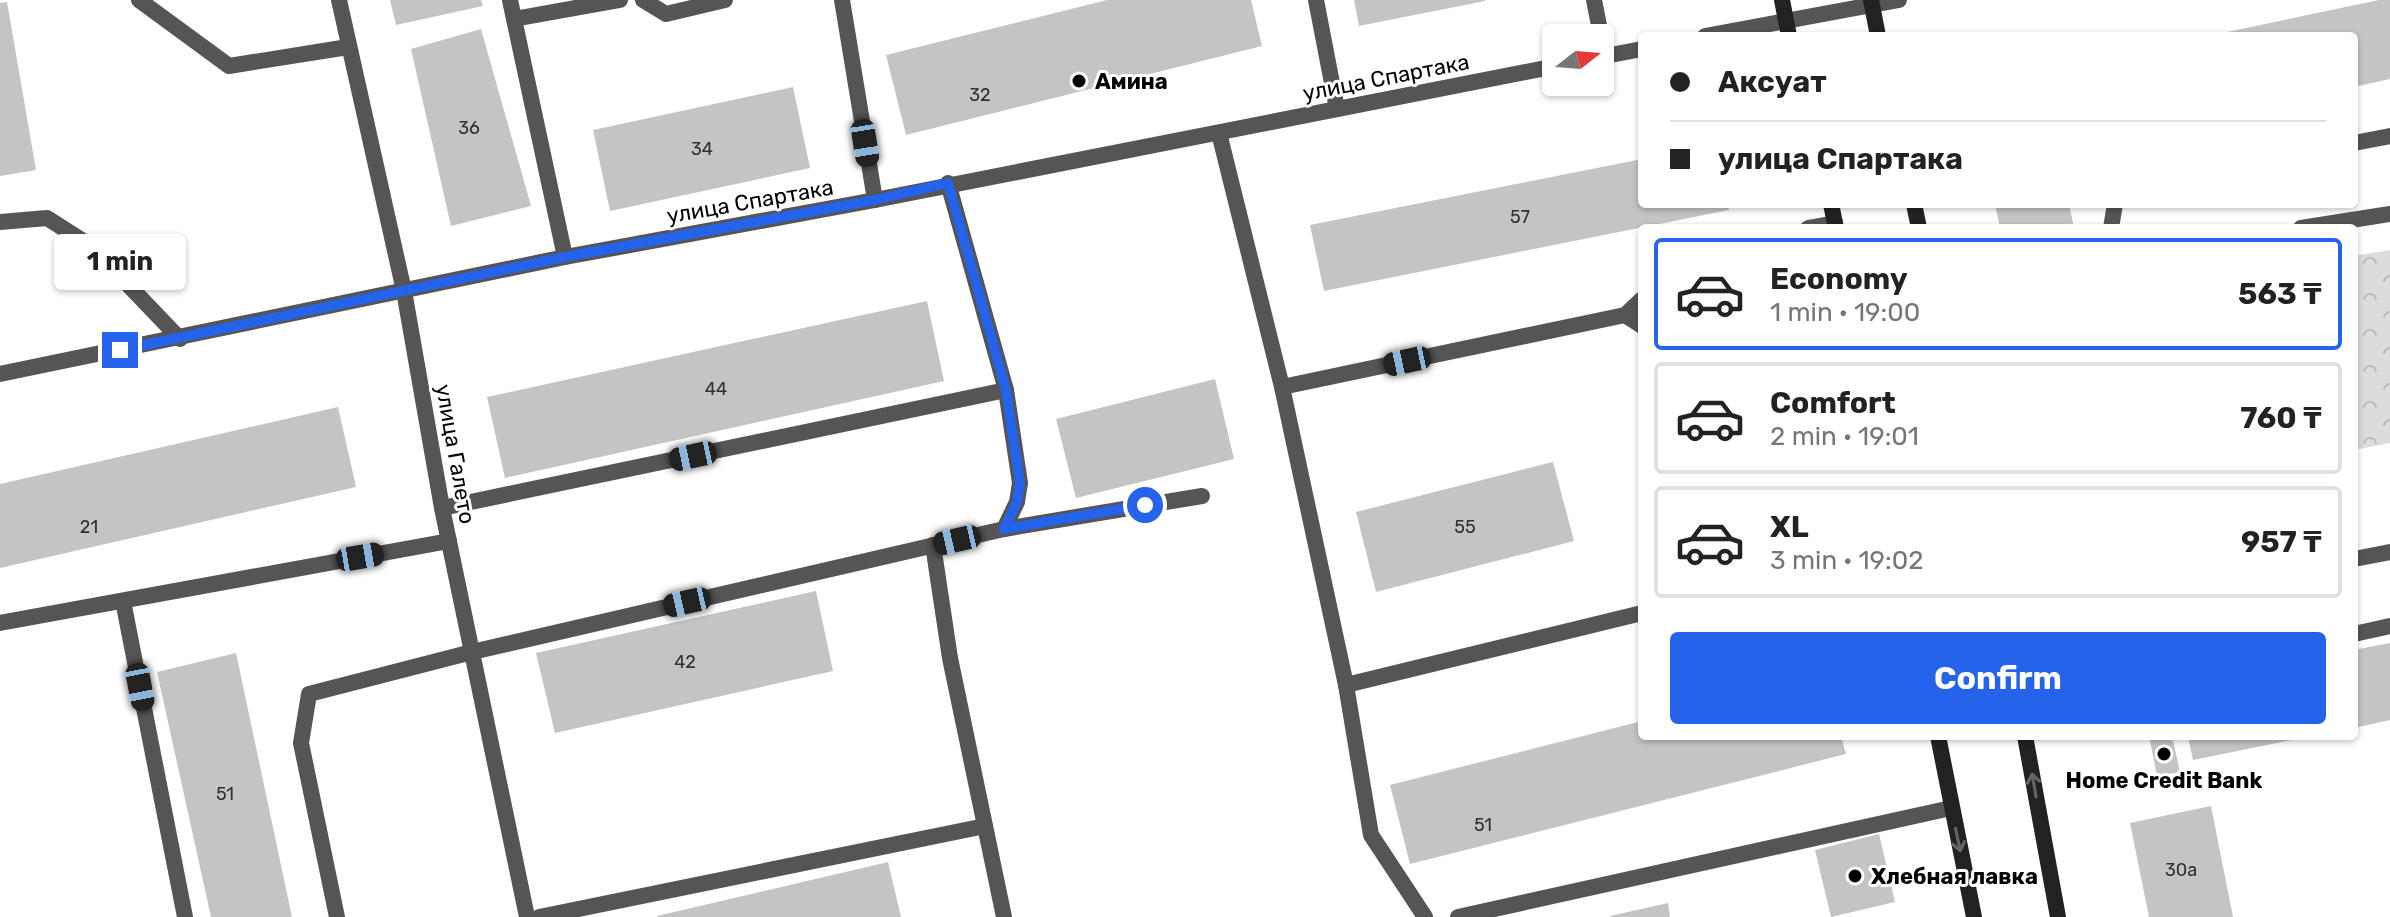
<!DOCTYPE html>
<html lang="en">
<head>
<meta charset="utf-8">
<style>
  body { margin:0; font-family:Rubik,sans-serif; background:#f2f2f2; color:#222; height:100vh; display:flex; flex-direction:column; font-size:30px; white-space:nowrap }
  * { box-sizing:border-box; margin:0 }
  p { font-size:26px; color:#767676 }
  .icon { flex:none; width:44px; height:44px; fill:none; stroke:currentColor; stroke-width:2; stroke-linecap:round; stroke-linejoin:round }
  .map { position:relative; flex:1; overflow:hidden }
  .details { position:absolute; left:1638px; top:224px; width:720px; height:516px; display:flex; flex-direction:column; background:#fff; border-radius:8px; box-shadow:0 2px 6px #0004 }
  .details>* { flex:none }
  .guide { position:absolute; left:1638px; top:32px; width:720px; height:176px; border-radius:8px; box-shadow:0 2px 6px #0004; display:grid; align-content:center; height:176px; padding:0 32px; background:#fff }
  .needle { width:52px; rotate:73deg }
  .tools { position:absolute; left:1542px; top:24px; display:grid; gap:16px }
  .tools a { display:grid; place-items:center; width:72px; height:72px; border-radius:8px; background:#fff; box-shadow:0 2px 6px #0004; font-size:40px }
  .end { position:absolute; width:36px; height:36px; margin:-18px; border:10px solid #2563eb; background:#fff; box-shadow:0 0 0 4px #fff }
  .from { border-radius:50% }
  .bubble { position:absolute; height:56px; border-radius:8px; background:#fff; box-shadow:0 2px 6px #0004; font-size:26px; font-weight:700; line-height:56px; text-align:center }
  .car { position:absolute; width:24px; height:48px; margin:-24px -12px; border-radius:10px; box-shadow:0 0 6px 2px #0007; background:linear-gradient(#222 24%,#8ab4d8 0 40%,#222 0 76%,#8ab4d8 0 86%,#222 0) }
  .guide b { display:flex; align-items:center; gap:28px; height:76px; font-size:30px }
  .guide b+b { border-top:2px solid #e0e0e0 }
  .guide i { width:20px; height:20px; background:#222 }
  ul { padding:14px 0 0; list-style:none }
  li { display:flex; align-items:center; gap:24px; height:112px; margin:0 16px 12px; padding:0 16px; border:4px solid #e0e0e0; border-radius:8px }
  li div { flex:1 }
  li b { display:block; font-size:30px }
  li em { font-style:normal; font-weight:700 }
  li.active { border-color:#2563eb }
  li>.icon { width:72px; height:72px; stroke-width:1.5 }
  .primary-button { display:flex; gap:16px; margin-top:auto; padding:16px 32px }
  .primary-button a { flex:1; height:92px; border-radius:8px; background:#2563eb; color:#fff; font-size:32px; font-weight:700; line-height:92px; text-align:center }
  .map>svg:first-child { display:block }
  .park { fill:url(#park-crowns) }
  .building { fill:#c4c4c4 }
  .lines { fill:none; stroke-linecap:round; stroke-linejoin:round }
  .service { stroke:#555; stroke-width:16 }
  .minor { stroke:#555; stroke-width:16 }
  .secondary { stroke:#222; stroke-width:16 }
  .oneway { stroke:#646464 }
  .route { stroke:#2563eb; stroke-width:10 }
  .poi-dot { fill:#000; stroke:#fff; stroke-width:3 }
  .labels { text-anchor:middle; stroke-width:6; stroke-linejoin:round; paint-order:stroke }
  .number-label { font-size:18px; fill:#313131 }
  .street-label { font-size:22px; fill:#000; stroke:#fff }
  .poi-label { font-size:22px; font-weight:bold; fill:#000; stroke:#fff; text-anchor:start }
</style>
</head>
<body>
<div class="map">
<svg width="2390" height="917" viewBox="0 0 2390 917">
  <defs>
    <pattern id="park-crowns" width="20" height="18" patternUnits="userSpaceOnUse" patternTransform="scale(2)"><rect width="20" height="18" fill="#dcdcdc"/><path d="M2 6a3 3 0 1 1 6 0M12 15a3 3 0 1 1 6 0" fill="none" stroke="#bbb"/></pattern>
  </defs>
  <rect width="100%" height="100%" fill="#fff"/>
  <polygon class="park" points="2390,250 2390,443 2354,450 2354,256"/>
  <g class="building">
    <polygon points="390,0 481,0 483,6 396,25"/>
    <polygon points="1107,0 1251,0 1262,46 906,135 886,55"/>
    <polygon points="1354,0 1485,0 1485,1 1359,26"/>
    <polygon points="2379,0 2390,0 2390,79 2354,87 2354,36 2208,36"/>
    <polygon points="7,2 36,170 0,176 0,3"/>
    <polygon points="481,29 531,206 451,226 411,49"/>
    <polygon points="793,87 810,168 610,211 593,130"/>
    <polygon points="1642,159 1642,204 1728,204 1729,210 1324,291 1310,225"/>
    <polygon points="1995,204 2069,204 2074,228 2000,228"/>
    <polygon points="927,301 944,381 505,478 487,397"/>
    <polygon points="1215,379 1234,459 1076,498 1056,419"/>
    <polygon points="338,407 356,487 0,568 0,484"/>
    <polygon points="1553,462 1574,541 1376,592 1356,512"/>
    <polygon points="816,591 833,671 555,733 536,653"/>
    <polygon points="2390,643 2390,720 2354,728 2354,650"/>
    <polygon points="236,653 292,917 211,917 157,672"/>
    <polygon points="1642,721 1642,736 1841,736 1846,754 1410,864 1390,785"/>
    <polygon points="2149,736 2172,736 2180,772 2157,776"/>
    <polygon points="2188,736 2306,736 2306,737 2193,760"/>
    <polygon points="2211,806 2233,917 2149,917 2130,823"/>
    <polygon points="1879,834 1895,902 1831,917 1815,850"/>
    <polygon points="888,862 901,917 657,917 657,916"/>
    <polygon points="1668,903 1670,917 1610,917 1610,916"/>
  </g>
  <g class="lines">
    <g class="service">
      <polyline points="139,0 229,66 348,47"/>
      <polyline points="510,0 514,19"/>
      <polyline points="643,0 666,14 725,0"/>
      <polyline points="842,0 875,200"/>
      <polyline points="1316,0 1337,109"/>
      <polyline points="1594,0 1605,56"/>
      <polyline points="1219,133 1282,387 1346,685 1371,835 1425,917"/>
      <polyline points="2354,143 2390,136"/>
      <polyline points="948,183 1006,390 1020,483 1017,502 1004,529"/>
      <polyline points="0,222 47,218 91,246 180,339"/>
      <polyline points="1808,228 1835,223"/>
      <polyline points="2111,228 2115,204"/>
      <polyline points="2301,228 2390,214"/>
      <polyline points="565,257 514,19 620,0"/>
      <polyline points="1625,315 1642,326"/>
      <polyline points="1282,387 1625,315 1642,299"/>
      <polyline points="442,508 1006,390"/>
      <polyline points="933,545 950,658 1004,917"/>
      <polyline points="2354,559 2390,552"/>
      <polyline points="123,601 185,917"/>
      <polyline points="0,623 449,541"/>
      <polyline points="2354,634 2390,626"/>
      <polyline points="1346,685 1642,613"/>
      <polyline points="337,917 301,743 309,694 472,652 1004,529 1202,496"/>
      <polyline points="539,917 985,826"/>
      <polyline points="1458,917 1951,808"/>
    </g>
    <g class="minor">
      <polyline points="339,0 404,291 442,508 527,917"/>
      <polyline points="1705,36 1899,0"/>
      <polyline points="1600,57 1642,49"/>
      <polyline points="0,374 565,257 875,200 1556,66"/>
    </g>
    <g class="secondary">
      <polyline points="1782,0 1789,36"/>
      <polyline points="1871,0 1878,36"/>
      <polyline points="1831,204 1836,228"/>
      <polyline points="1914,204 1919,228"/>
      <polyline points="1938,736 1974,917"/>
      <polyline points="2025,736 2058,917"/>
    </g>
  </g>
  <defs><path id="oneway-shaft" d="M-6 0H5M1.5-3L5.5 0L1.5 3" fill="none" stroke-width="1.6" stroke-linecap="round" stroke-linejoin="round" transform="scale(2)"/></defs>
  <g class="oneway">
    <use href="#oneway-shaft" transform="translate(2034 785) rotate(-100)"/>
    <use href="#oneway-shaft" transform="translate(1958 840) rotate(78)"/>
  </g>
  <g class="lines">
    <polyline class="route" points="120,350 565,257 875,200 948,183 1006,390 1020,483 1017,502 1004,529 1145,505"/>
  </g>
  <g class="poi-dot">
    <circle cx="1079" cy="81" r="8"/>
    <circle cx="2164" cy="754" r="8"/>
    <circle cx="1855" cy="876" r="8"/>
  </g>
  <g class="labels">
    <g class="number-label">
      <text x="980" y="101">32</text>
      <text x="469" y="134">36</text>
      <text x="702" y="155">34</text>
      <text x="1520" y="223">57</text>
      <text x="716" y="395">44</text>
      <text x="89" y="533">21</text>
      <text x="1465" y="533">55</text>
      <text x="685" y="668">42</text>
      <text x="225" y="800">51</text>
      <text x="1483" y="831">51</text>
      <text x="2181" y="876">30а</text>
    </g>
    <g class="street-label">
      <text transform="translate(1386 77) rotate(-11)" y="8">улица Спартака</text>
      <text transform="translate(750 201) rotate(-10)" y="8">улица Спартака</text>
      <text transform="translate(456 454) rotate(80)" y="8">улица Галето</text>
    </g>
    <g class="poi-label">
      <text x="1095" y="89">Амина</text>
      <text x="2164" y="788" text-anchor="middle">Home Credit Bank</text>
      <text x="1871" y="884">Хлебная лавка</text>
    </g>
  </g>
</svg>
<div class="tools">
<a><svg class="needle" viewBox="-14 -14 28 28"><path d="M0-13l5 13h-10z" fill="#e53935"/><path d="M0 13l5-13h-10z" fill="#767676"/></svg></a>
</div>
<i class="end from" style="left:1145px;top:505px"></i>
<i class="end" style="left:120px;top:350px"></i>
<div class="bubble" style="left:54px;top:234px;width:132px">1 min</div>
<i class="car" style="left:865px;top:143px;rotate:171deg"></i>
<i class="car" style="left:1407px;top:361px;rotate:258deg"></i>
<i class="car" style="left:693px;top:456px;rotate:258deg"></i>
<i class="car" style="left:957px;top:540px;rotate:257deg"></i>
<i class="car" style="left:360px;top:557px;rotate:80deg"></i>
<i class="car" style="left:687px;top:602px;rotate:257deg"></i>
<i class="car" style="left:140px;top:687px;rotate:169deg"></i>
<div class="guide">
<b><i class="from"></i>Аксуат</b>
<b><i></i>улица Спартака</b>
</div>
<section class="details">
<ul>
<li class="active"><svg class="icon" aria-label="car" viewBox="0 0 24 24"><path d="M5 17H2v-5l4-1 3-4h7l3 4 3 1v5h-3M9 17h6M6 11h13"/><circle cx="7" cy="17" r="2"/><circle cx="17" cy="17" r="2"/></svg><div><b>Economy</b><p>1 min · 19:00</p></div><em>563 ₸</em></li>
<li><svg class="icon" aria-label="car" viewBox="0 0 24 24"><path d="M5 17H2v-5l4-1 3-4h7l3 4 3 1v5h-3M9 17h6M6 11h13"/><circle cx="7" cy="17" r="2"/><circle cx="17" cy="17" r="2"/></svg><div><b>Comfort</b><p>2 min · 19:01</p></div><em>760 ₸</em></li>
<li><svg class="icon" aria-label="car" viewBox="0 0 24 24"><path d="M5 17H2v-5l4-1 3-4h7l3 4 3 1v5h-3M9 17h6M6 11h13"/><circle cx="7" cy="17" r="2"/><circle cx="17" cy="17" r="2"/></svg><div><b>XL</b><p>3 min · 19:02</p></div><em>957 ₸</em></li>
</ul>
<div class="primary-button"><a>Confirm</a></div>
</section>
</div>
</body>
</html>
